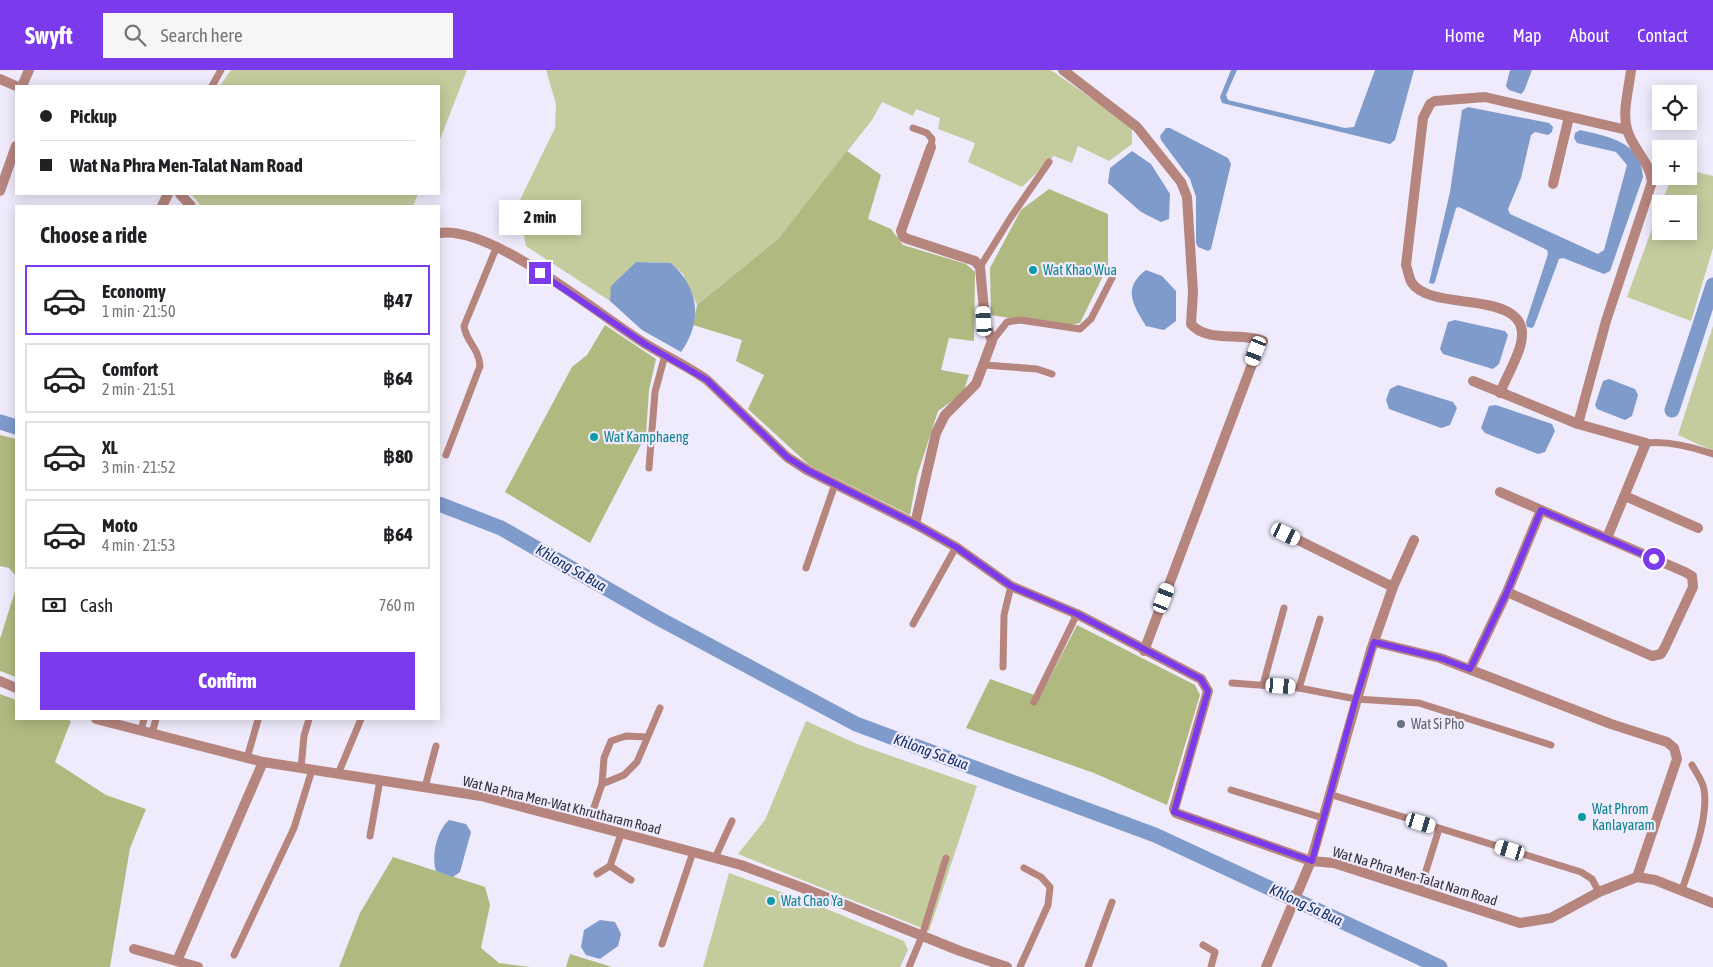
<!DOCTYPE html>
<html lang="en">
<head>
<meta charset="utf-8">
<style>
  body { margin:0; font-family:"Asap Condensed",sans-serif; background:#f6f6f6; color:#202124; height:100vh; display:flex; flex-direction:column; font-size:19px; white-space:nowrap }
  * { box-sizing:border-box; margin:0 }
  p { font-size:16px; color:#757577 }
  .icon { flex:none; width:28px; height:28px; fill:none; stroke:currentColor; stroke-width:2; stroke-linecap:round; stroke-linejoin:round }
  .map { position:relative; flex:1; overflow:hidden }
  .panel { position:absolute; left:15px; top:135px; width:425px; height:515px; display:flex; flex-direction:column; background:#fff; border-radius:0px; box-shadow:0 2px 12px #0003 }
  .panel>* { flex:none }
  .hud { position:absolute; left:15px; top:15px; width:425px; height:110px; border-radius:0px; box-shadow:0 2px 12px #0003; display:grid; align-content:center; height:110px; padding:0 25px; background:#fff }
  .tools { position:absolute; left:1652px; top:15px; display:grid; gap:10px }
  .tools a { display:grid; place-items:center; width:45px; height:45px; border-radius:0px; background:#fff; box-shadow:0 2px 12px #0003; font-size:25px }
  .end { position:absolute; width:22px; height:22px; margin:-11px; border:6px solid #7c3aed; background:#fff; box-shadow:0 0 0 2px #fff }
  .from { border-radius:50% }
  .bubble { position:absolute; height:35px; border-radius:0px; background:#fff; box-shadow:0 2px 12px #0003; font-size:16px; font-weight:800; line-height:35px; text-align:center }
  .car { position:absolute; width:15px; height:30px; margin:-15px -8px; border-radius:6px; box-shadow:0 0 4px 1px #0007; background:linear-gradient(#fff 24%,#345 0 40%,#fff 0 76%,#345 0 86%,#fff 0) }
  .hud b { display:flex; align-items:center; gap:18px; height:48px; font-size:19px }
  .hud b+b { border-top:1px solid #e0e0e0 }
  .hud i { width:12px; height:12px; background:#202124 }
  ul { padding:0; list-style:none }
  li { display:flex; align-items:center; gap:15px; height:70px; margin:0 10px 8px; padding:0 15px; border:2px solid #e0e0e0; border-radius:0px }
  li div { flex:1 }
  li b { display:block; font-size:19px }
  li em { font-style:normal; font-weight:800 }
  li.on { border-color:#7c3aed }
  li>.icon { width:45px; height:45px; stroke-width:1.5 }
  h2 { padding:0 25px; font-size:22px; line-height:60px }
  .pay { display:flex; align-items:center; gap:12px; height:55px; padding:0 25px; font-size:19px }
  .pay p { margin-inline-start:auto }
  .action { display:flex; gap:10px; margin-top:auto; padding:10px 25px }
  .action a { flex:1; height:58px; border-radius:0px; background:#7c3aed; color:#fff; font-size:20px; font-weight:800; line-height:58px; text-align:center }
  header { display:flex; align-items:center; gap:30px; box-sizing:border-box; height:70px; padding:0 25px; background:#7c3aed; color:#fff }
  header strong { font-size:24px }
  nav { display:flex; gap:28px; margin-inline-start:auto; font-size:18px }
  .search { width:350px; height:45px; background:#f6f6f6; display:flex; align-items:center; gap:12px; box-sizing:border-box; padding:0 18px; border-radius:0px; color:#757577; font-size:19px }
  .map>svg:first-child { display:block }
  .green { fill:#c4cc9d }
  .forest { fill:#b0b980 }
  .water { fill:#7f9bcb }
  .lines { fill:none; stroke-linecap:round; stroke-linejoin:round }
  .canal { stroke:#7f9bcb; stroke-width:15 }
  .service { stroke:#b6857e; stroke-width:7 }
  .minor { stroke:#b6857e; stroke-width:10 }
  .tertiary { stroke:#b6857e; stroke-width:10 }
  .route { stroke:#7c3aed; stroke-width:6 }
  .culture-dot { fill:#0f9aa8; stroke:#efebfc; stroke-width:2 }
  .worship-dot { fill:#6b7280; stroke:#efebfc; stroke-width:2 }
  .labels { text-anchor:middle; stroke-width:4.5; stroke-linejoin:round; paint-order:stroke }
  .culture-label { font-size:14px; fill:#0d838f; stroke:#efebfc; text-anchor:start }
  .worship-label { font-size:14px; fill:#5b616d; stroke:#efebfc; text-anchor:start }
  .street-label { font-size:14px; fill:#35323d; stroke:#efebfc }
  .water-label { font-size:15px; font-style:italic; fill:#11316a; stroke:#efebfc }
</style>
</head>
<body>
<header>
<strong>Swyft</strong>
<div class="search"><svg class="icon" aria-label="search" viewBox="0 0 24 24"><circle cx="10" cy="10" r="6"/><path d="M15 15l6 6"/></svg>Search here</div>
<nav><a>Home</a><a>Map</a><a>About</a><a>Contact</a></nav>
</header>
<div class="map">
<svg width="1713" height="897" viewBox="0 0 1713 897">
  <rect width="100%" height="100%" fill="#efebfc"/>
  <g class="green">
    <polygon points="231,0 467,0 439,72 439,16 220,16"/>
    <polygon points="546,0 1051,0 1128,54 1132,60 1132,74 1109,91 1078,76 1072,93 1054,86 1022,117 968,92 975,73 938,59 940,48 916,39 913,46 882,32 872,50 778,169 697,235 683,204 671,193 636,192 612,216 610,231 526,176 518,134 555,58 556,34"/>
    <polygon points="1689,100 1713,106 1713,178 1691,251 1627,227 1661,134 1661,161 1689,161 1689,134 1661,134 1672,106 1689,106"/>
    <polygon points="191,124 418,124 413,136 201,136"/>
    <polygon points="1713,256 1713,381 1678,365"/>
    <polygon points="806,651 857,674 977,716 929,861 738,784 765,750"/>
    <polygon points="729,803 822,837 904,871 908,880 900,897 703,897"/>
  </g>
  <g class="forest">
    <polygon points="847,81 881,105 868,149 891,159 903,175 966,194 975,202 974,271 949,268 941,300 969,305 963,323 938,341 917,406 910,445 809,395 748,339 764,305 736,291 742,270 693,255 697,235 778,169"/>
    <polygon points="1049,119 1108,144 1108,196 1080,253 1062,257 991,245 990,198 1021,140"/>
    <polygon points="605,255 656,289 649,320 646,365 590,473 505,422 572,297 587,285"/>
    <polygon points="0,365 16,369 16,506 9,498 0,496"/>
    <polygon points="16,518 16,607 0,601 0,569"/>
    <polygon points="1077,555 1195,615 1200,625 1167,735 1094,703 966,658 990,609 1040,627"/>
    <polygon points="0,624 16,630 16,649 65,649 71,651 55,692 106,725 146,739 130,778 110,897 0,897"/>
    <polygon points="393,787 485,817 490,835 481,878 499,893 530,897 339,897 360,843"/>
    <polygon points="570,884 612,897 566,897"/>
  </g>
  <g class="water">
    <polygon points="1231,0 1237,0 1226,25 1228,30 1345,58 1354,57 1375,0 1414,0 1395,70 1390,74 1222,33 1220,27"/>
    <polygon points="1510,0 1532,0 1524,21 1521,24 1509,20 1506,16"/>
    <path d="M1468,37L1549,53L1553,57L1552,62L1548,65L1535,62L1531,65L1521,108L1508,139L1510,144L1598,184L1604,180L1627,95L1616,82L1577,73L1574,68L1575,63L1580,60C1609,67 1641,71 1643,107L1610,201L1604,204L1563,188L1559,189L1534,256L1532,258L1527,257L1526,252L1548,184L1547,180L1459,137L1456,138L1435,212L1433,214L1429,213L1450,122L1462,40Z"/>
    <polygon points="1166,58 1170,58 1228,88 1231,94 1211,179 1208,181 1198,177 1196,173 1196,127 1190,109 1161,70 1160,66"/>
    <polygon points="1132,81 1151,94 1170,124 1169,149 1161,152 1141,142 1108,113 1110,98"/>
    <path d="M636,192L671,193C699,218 703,251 681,282L642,260L610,231L611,216Z"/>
    <path d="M1146,200L1162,206L1176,221V251L1164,260L1146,256C1133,235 1122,218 1146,200Z"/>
    <polygon points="1455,250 1505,261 1508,265 1499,294 1493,299 1443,284 1440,279 1448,252"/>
    <polygon points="1609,309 1635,319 1638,325 1632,346 1625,350 1597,339 1595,335 1603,311"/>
    <polygon points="1398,315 1453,332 1457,338 1450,355 1441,358 1389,339 1386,330 1390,319"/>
    <polygon points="1496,335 1552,354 1555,361 1545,382 1538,384 1485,363 1481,358 1489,336"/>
    <path d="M449,750L466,754L471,762L460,802L453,807L436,801C431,786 437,760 449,750Z"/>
    <polygon points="600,850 615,852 621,864 618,876 600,889 586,885 581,877 584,860"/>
  </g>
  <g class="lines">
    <g class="canal">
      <polyline points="1672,340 1713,215"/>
      <polyline points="0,352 16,357"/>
      <polyline points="439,434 501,458 658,548 856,654 1155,765 1440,897"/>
    </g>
    <g class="service">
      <polyline points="212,16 221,0"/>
      <polyline points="913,58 927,63 932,69 931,77"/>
      <polyline points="980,197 1011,147 1049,92"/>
      <polyline points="992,271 1007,252 1020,250 1080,259 1091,249 1114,204"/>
      <polyline points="985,295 1037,299 1052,304"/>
      <path d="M1646,373C1670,371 1691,377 1713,384"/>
      <path d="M446,385L480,296C479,278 466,272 464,256L497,176"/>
      <polyline points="649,398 655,322 665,285"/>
      <polyline points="806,498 835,414"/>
      <polyline points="913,554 956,477"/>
      <polyline points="1003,597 1004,545 1011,516"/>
      <polyline points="1232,613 1299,618 1356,629 1419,633 1551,675"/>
      <polyline points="1263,615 1284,538"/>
      <polyline points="1299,618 1320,549"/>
      <polyline points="1034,632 1077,544"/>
      <polyline points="141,660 144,649"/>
      <polyline points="152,663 156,649"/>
      <polyline points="247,688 258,650"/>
      <polyline points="301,698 304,666 309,649"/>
      <polyline points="338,704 361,649"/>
      <polyline points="602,714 624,705 637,692 660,638"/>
      <polyline points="425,717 436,676"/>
      <polyline points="1231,720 1323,748"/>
      <polyline points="1329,724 1581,802 1592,809 1599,822"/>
      <polyline points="588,755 602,714 604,688 611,671 626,666 647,667"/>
      <polyline points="370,766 380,710"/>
      <polyline points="715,788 732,751"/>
      <polyline points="610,796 631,810"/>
      <polyline points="597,804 610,796 621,764"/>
      <polyline points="1420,820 1439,759"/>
      <path d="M1682,820C1691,792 1709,749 1704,719C1703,712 1696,702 1692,695"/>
      <polyline points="662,874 693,782"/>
      <polyline points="1203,875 1215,882 1211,897"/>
      <polyline points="234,885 294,758 312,700"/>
      <polyline points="909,897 922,866 946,788"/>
      <polyline points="1020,897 1048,835 1050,817 1041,807 1024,798"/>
      <polyline points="1088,897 1112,832"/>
    </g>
    <g class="minor">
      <path d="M1063,0L1137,57L1181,112L1187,127L1193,222L1191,254C1207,273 1241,262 1263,271"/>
      <polyline points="0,9 16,16"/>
      <polyline points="22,16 29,0"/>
      <polyline points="1553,114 1569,47"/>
      <polyline points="0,121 16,76"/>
      <polyline points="180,124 191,136"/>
      <polyline points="162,136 168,124"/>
      <path d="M439,163C493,155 597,244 644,273C665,286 687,296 707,310L787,387L807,400L915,454L956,477L1011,516L1077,544L1201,609L1208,621L1174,739L1176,743L1311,791L1334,793L1520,853L1551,848L1599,822L1637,807L1655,810L1713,833"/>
      <polyline points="1473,311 1578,354 1646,373 1607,468"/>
      <path d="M1500,323C1506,308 1515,293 1520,277C1538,216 1432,244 1412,213C1409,209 1408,200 1406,195L1423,48L1430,34L1435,31L1485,27L1627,60"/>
      <path d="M1578,354L1606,251L1652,112C1650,91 1632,79 1627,59C1622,42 1629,18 1631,0"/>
      <polyline points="1500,422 1541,440"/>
      <polyline points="1625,426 1698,458"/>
      <polyline points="915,454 936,363 945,345 976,314 992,271 985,251 980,197 975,191 908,169 903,167 901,161 931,77"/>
      <polyline points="1286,464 1393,517"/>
      <polyline points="1374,572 1440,588 1611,654 1667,672 1674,678 1677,689 1637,807"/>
      <polyline points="1144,581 1257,281"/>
      <polyline points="1470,599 1507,522 1541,440 1685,502 1692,506 1693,517 1665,577 1661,584 1652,586 1507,522"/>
      <polyline points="134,879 198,897"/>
      <polyline points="177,891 263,692"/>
      <polyline points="1266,897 1311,791 1371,580 1393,517 1414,470"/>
    </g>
    <g class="tertiary">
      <polyline points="0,611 16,618"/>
      <polyline points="96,649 263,692 481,726 693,782 741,795 803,818 960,881 1007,897"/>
    </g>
  </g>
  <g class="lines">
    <polyline class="route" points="540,203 645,274 707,310 787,387 807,400 915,454 956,477 1011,516 1077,544 1201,609 1208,621 1174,742 1312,791 1356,628 1374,572 1440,588 1470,599 1507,522 1541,440 1654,489"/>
  </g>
  <g class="culture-dot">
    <circle cx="1033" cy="200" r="5"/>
    <circle cx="594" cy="367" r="5"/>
    <circle cx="1582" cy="747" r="5"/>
    <circle cx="771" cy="831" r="5"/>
  </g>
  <circle class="worship-dot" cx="1401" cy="654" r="5"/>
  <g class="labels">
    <g class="culture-label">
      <text x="1043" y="205">Wat Khao Wua</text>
      <text x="604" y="372">Wat Kamphaeng</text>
      <text x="1592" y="744">Wat Phrom<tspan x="1592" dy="16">Kanlayaram</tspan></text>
      <text x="781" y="836">Wat Chao Ya</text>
    </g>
    <g class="worship-label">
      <text x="1411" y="659">Wat Si Pho</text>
    </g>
    <g class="street-label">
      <text transform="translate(562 735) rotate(14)" y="5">Wat Na Phra Men-Wat Khrutharam Road</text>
      <text transform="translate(1415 806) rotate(17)" y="5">Wat Na Phra Men-Talat Nam Road</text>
    </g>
    <g class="water-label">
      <text transform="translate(571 498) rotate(30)" y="5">Khlong Sa Bua</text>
      <text transform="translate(931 682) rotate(20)" y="5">Khlong Sa Bua</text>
      <text transform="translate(1306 835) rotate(25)" y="5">Khlong Sa Bua</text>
    </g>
  </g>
</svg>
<div class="tools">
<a><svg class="icon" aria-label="locate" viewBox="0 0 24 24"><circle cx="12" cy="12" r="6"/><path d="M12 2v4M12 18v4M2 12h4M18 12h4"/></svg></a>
<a>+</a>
<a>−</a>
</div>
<i class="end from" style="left:1654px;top:489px"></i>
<i class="end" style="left:540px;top:203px"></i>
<div class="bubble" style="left:499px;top:130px;width:82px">2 min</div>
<i class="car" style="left:984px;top:251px;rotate:356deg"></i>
<i class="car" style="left:1256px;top:281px;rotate:201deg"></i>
<i class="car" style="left:1286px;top:464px;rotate:116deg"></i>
<i class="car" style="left:1164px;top:528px;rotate:21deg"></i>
<i class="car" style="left:1281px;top:616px;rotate:94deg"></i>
<i class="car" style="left:1421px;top:753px;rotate:107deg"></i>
<i class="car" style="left:1510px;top:780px;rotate:287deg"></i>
<div class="hud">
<b><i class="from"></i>Pickup</b>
<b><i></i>Wat Na Phra Men-Talat Nam Road</b>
</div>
<section class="panel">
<h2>Choose a ride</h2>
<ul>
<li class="on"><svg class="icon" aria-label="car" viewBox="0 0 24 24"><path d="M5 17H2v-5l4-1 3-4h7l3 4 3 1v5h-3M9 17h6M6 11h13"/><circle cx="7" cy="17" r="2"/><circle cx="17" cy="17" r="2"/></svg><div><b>Economy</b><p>1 min · 21:50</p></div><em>฿47</em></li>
<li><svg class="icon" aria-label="car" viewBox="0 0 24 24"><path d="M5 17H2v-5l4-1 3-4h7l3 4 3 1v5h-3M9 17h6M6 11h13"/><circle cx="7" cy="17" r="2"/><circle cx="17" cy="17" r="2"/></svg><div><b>Comfort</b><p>2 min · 21:51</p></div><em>฿64</em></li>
<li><svg class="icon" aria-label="car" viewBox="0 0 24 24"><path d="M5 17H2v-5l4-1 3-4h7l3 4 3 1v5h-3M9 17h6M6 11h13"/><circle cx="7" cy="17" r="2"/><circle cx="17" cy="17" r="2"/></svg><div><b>XL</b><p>3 min · 21:52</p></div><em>฿80</em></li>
<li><svg class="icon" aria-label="car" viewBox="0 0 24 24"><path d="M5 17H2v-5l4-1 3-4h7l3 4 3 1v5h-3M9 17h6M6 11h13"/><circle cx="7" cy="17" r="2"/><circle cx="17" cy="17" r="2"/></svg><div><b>Moto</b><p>4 min · 21:53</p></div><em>฿64</em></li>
</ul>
<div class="pay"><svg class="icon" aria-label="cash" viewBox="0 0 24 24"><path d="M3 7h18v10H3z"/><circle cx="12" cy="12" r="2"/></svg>Cash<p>760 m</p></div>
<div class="action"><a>Confirm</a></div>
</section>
</div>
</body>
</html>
